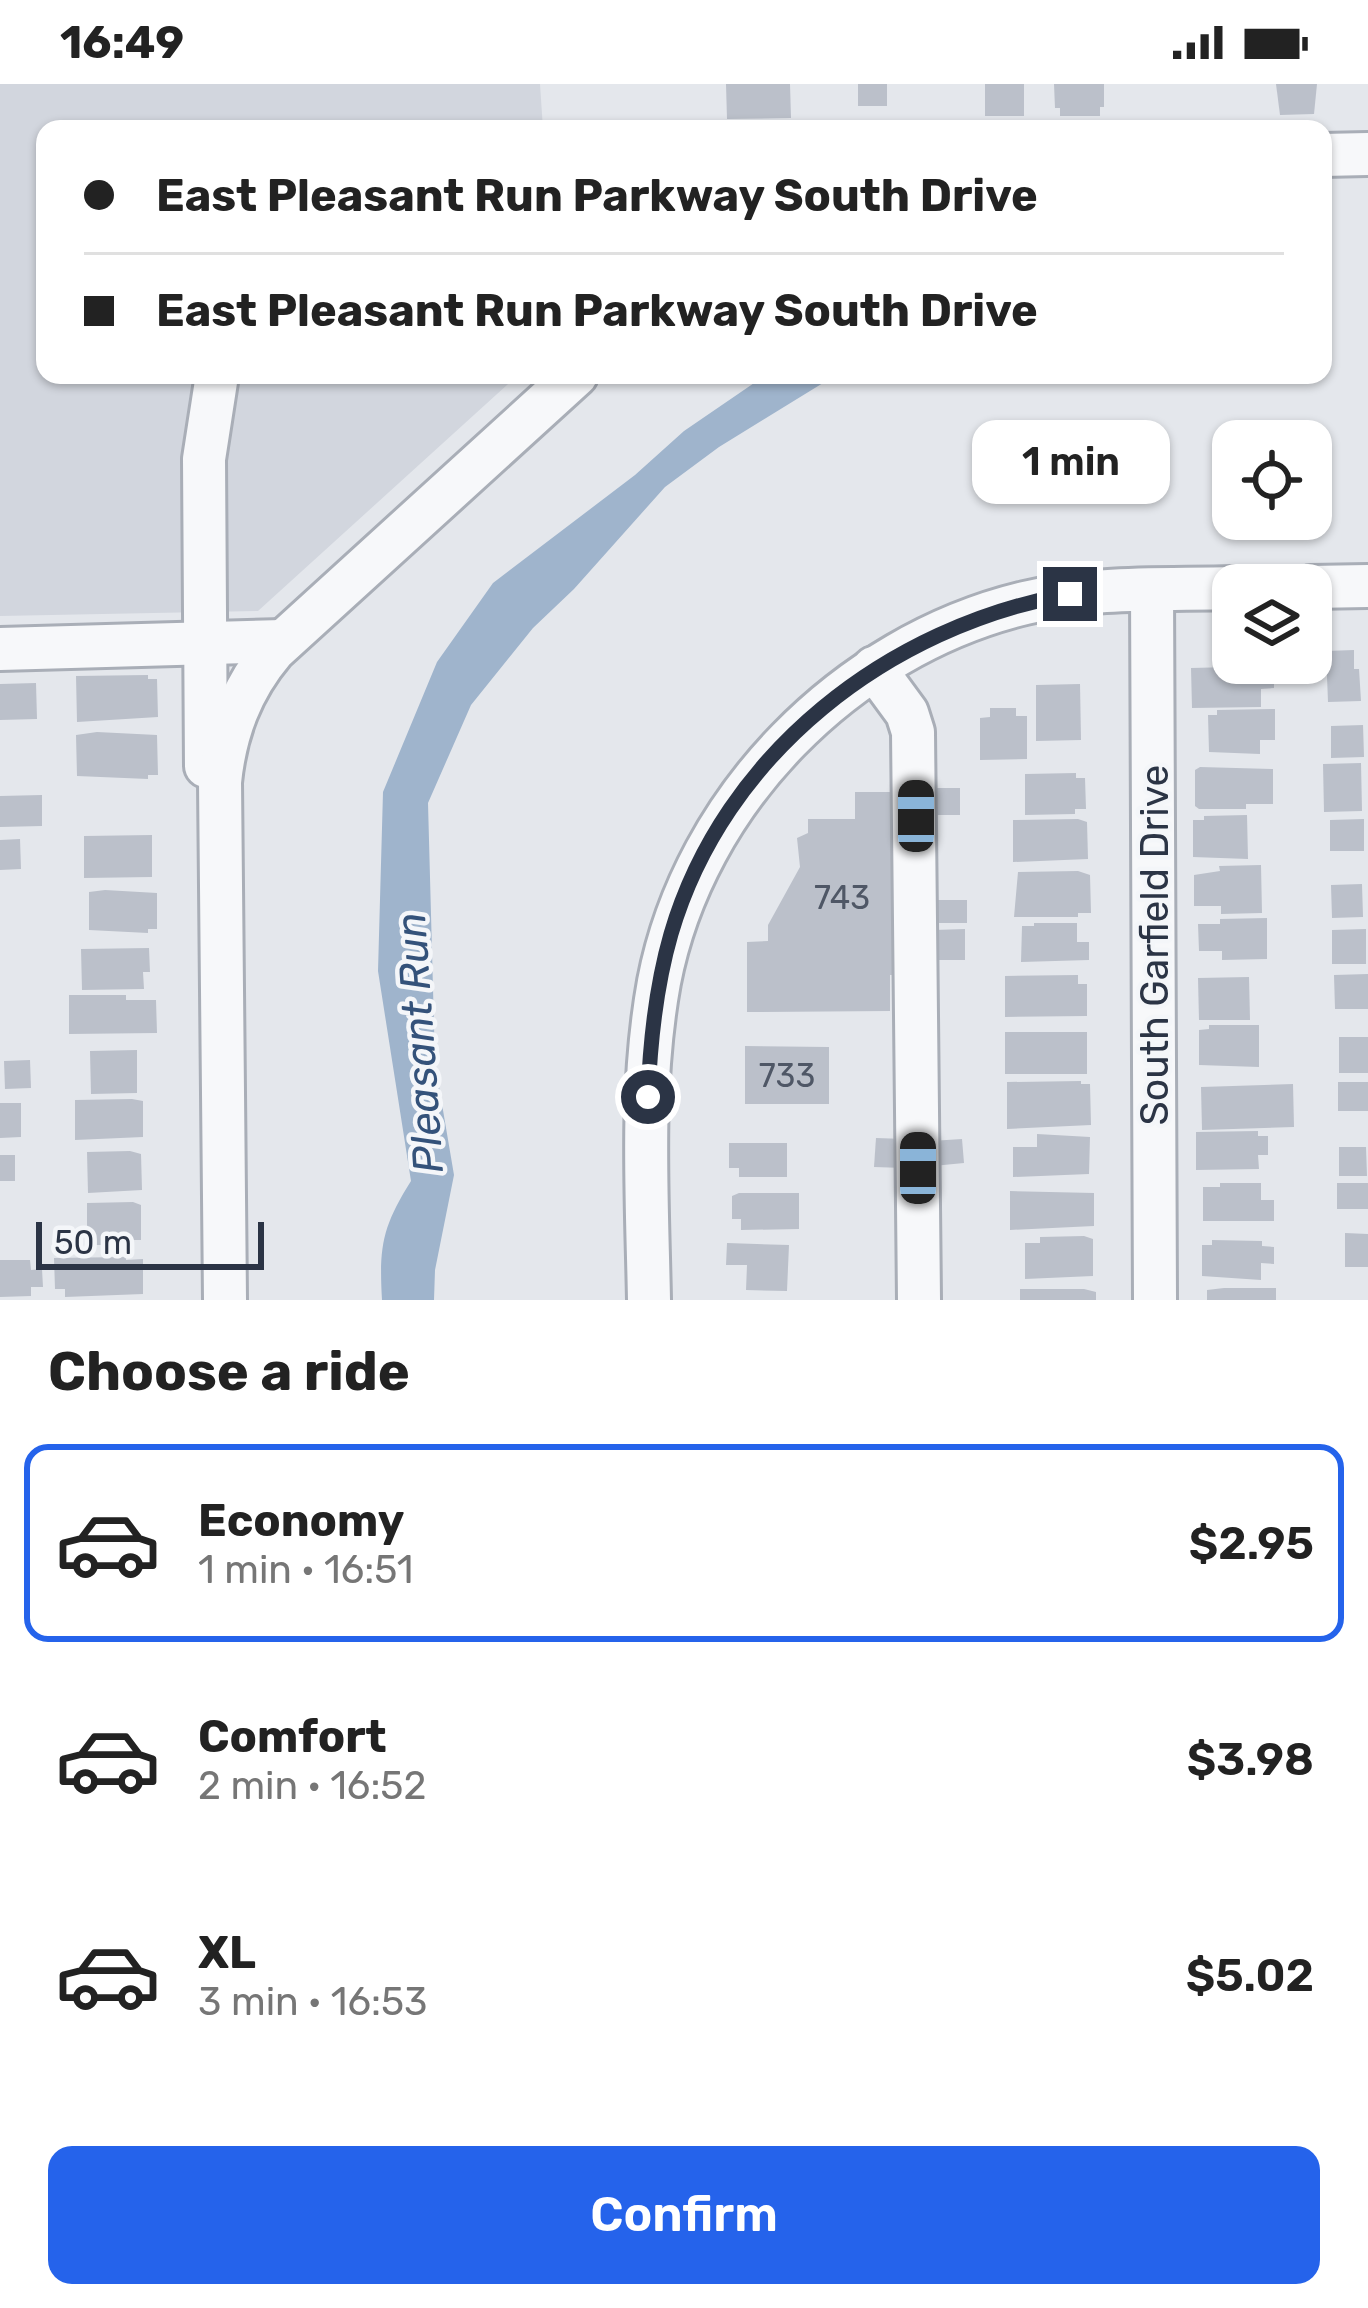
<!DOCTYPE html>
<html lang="en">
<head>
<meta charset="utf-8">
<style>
  body { margin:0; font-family:Rubik,sans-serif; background:#f2f2f2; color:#222; height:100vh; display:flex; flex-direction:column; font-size:45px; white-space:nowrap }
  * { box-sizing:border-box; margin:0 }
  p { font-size:39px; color:#767676 }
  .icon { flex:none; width:66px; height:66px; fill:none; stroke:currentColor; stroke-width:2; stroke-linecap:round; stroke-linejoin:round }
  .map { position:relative; height:1216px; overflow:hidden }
  .details { display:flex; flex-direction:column; background:#fff; flex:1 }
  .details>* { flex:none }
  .hud { position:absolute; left:36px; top:36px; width:1296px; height:264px; border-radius:24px; box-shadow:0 3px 9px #0004; display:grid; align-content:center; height:264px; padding:0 48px; background:#fff }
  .buttons { position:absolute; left:1212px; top:336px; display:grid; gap:24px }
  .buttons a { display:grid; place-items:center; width:120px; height:120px; border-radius:24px; background:#fff; box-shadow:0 3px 9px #0004; font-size:60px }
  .scale { position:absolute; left:36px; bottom:30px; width:228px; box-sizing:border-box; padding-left:12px; border:6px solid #2b3445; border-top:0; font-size:33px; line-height:42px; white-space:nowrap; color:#2b3445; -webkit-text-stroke:9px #f4f6f9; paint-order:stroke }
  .end { position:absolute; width:54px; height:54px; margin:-27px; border:15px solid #2b3445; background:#fff; box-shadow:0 0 0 6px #fff }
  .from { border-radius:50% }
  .bubble { position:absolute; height:84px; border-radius:24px; background:#fff; box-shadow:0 3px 9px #0004; font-size:39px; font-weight:600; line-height:84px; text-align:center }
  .car { position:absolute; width:36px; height:72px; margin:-36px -18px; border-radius:15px; box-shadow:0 0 9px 3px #0007; background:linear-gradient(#222 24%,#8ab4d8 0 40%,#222 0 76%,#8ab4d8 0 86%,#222 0) }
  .hud b { display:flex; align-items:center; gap:42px; height:114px; font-size:45px }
  .hud b+b { border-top:3px solid #e0e0e0 }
  .hud i { width:30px; height:30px; background:#222 }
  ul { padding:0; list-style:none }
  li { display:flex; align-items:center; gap:36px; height:198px; margin:0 24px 18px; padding:0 24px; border:6px solid transparent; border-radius:24px }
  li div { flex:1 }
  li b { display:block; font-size:45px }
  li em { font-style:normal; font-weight:600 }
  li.active { border-color:#2563eb }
  li>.icon { width:108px; height:108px; stroke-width:1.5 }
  h2 { padding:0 48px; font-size:54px; line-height:144px }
  .action { display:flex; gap:24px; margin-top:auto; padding:24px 48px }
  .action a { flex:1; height:138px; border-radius:24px; background:#2563eb; color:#fff; font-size:48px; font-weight:600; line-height:138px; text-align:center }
  .status { display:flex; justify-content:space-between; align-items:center; height:84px; padding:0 60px; background:#fff; direction:ltr }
  .status svg { height:33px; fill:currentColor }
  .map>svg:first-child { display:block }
  .built { fill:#d2d6de }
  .water { fill:#9fb4cc }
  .building { fill:#bbc0ca }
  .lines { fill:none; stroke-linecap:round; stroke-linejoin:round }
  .minor-casing { stroke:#a9aeb7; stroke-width:48 }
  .minor { stroke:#f7f8fa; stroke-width:42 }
  .route { stroke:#2b3445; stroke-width:15 }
  .labels { text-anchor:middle; stroke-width:9; stroke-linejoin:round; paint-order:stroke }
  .number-label { font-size:33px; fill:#4f5766 }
  .street-label { font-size:39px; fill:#2b3445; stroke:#f4f6f9 }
  .water-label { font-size:42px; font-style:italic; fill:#34527a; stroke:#f4f6f9 }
</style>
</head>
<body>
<div class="status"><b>16:49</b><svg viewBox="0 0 49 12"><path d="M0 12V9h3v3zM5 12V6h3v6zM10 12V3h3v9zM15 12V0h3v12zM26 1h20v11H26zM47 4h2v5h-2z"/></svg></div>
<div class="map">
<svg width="1368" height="1216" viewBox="0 0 1368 1216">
  <rect width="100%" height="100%" fill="#e4e7ec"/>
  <polygon class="built" points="0,0 540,0 543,45 45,45 45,291 518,291 258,527 0,532"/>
  <path class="water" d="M766,291H836L719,363L665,403L574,505L533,544L471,621L428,719L435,979L454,1091L435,1186L434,1216H382C379,1163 382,1143 411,1097L378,887L383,708L437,578L493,499L635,391L684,347Z"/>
  <g class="building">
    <polygon points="726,0 790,0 791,34 727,35"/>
    <rect x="858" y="0" width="29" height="22"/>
    <rect x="985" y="0" width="39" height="32"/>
    <polygon points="1054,0 1104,0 1104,23 1100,23 1100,32 1060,32 1060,24 1055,24"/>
    <polygon points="1276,0 1317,0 1314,30 1280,31"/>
    <polygon points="1354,566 1354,585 1359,585 1361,617 1328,618 1326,567"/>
    <polygon points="1274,582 1274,604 1261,605 1261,623 1192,624 1191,584"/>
    <polygon points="148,591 148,595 157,595 158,633 77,638 76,592"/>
    <polygon points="36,599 37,635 0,636 0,600"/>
    <polygon points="1080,600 1081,656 1036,657 1036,601"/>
    <polygon points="990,624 1016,624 1016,632 1027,632 1027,675 980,676 980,634 990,633"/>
    <polygon points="1275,625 1275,656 1260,656 1260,670 1209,668 1208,631 1217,631 1217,626"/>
    <polygon points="1363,641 1364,673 1331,674 1331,642"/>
    <polygon points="97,648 157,651 158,691 148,691 148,695 77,692 76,651"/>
    <polygon points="1361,679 1362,727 1324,728 1323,680"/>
    <polygon points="1200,683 1273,685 1273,720 1246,720 1246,725 1199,725 1195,722 1195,686"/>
    <polygon points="1076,689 1076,694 1085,694 1086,725 1075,725 1075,730 1025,731 1025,690"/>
    <rect x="929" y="704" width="31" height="27"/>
    <polygon points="855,708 899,708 901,891 890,891 890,927 747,928 747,858 768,857 768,841 800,783 797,754 808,749 808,735 855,735"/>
    <polygon points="42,711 42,742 0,743 0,712"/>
    <polygon points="1247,731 1248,775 1193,773 1193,736 1204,736 1204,732"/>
    <polygon points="1078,735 1087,738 1088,775 1013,778 1013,736"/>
    <polygon points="1364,735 1364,767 1330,767 1330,736"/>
    <polygon points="152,751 152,793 84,794 84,752"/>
    <polygon points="20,755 21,785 0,786 0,756"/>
    <polygon points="1261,781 1262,829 1221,830 1221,822 1194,822 1194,791 1220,787 1219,782"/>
    <polygon points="1078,787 1090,791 1091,829 1078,829 1078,833 1014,833 1018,788"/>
    <polygon points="1362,800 1363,833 1332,834 1331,801"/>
    <polygon points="105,806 157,809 157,845 148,845 148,849 89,846 89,808"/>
    <rect x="933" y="816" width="34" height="23"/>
    <polygon points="1267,834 1267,875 1222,876 1222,867 1199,867 1198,840 1220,840 1220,835"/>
    <polygon points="1034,839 1077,839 1077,858 1089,858 1089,876 1021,878 1022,842 1034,842"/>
    <polygon points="965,845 965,876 935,876 934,846"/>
    <polygon points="1366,845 1366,880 1332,880 1332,846"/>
    <polygon points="149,864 150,888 143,888 144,905 82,906 81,865"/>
    <polygon points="1368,890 1368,925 1335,925 1334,891"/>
    <polygon points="1078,891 1078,900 1087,900 1087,932 1005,933 1005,892"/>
    <polygon points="1249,893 1250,936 1199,936 1198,894"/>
    <polygon points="69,911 126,911 126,916 156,916 157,949 69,950"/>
    <polygon points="1209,941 1259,941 1259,983 1199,981 1199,946 1209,945"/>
    <rect x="1005" y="948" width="82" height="42"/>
    <rect x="1339" y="953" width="29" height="36"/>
    <polygon points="745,962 829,963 829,1020 745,1020"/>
    <polygon points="137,966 137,1009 91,1010 90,967"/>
    <polygon points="30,976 31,1004 5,1005 4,977"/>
    <polygon points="1081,997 1081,1000 1090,1000 1091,1041 1007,1045 1007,998"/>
    <rect x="1338" y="998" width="30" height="29"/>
    <polygon points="1293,1000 1294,1043 1202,1046 1201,1003"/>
    <polygon points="132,1015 143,1017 143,1053 75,1056 75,1016"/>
    <polygon points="0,1019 21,1019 21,1053 0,1054"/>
    <polygon points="1258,1047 1258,1052 1268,1052 1268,1071 1258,1071 1259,1085 1196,1086 1196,1048"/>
    <polygon points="1037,1050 1090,1053 1089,1090 1013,1093 1013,1063 1037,1063"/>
    <polygon points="876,1054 905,1055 904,1084 874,1083"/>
    <polygon points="962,1055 964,1079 933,1082 931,1057"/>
    <polygon points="729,1059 787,1059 787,1093 739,1093 739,1084 729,1084"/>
    <polygon points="1339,1063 1366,1063 1367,1092 1339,1092"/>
    <polygon points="130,1067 141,1070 142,1106 88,1109 87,1068"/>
    <rect x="0" y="1071" width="15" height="26"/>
    <polygon points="1220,1099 1261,1099 1261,1116 1274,1116 1274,1137 1203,1137 1203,1103 1220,1103"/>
    <rect x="1337" y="1099" width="31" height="26"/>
    <polygon points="1010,1107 1094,1109 1094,1142 1010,1146"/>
    <polygon points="739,1109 799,1109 799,1145 741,1146 741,1135 732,1135 732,1112"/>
    <polygon points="133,1118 141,1121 141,1156 133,1156 133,1161 87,1161 87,1119"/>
    <polygon points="1345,1149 1368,1150 1368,1183 1345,1183"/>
    <polygon points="1084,1152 1093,1155 1093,1192 1025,1195 1025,1159 1040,1159 1040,1153"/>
    <polygon points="1212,1156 1262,1157 1262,1162 1274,1163 1274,1180 1261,1179 1261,1196 1202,1192 1202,1161 1212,1161"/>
    <polygon points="727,1159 789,1161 787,1207 746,1206 747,1181 726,1181"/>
    <polygon points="126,1173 126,1176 143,1175 143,1210 65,1213 65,1205 55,1205 54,1174"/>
    <polygon points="0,1176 30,1176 31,1186 42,1185 43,1203 31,1203 31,1212 0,1213"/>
    <polygon points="1224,1204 1276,1204 1276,1216 1207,1216 1207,1206"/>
    <polygon points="1020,1205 1084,1205 1096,1208 1096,1216 1020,1216"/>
  </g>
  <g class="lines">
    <g class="minor-casing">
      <g id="minor">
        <polyline points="1323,71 1368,70"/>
        <polyline points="1311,503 1368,502"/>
        <polyline points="1152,506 1155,1216"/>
        <polyline points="0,565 283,557"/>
        <polyline points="874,584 907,629 913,648 919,1216"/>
        <polyline points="206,682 204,375 217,291"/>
        <path d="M225,1216L220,698C225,648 241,605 274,566L576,291"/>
        <path d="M649,1216C647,1111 640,1002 659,898C694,716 846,562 1025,519C1093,502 1164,506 1233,504"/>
      </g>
    </g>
    <use href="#minor" class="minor"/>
  </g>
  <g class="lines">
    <path class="route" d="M648,1013C650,958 656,902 671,850C724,669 889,542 1070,510"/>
  </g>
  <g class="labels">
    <g class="number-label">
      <text x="842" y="825">743</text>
      <text x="787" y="1003">733</text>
    </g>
    <g class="street-label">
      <text transform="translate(1154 861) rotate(-90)" y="14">South Garfield Drive</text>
    </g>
    <g class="water-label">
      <text transform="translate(419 959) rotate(-94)" y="15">Pleasant Run</text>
    </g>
  </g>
</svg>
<div class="buttons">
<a><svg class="icon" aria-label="locate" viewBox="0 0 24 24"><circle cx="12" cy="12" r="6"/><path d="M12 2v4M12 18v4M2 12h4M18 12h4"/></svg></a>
<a><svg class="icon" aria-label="layers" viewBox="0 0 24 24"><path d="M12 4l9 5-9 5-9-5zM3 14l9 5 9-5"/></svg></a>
</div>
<div class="scale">50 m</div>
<i class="end from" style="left:648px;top:1013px"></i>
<i class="end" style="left:1070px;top:510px"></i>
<div class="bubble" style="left:972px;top:336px;width:198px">1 min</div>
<i class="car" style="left:916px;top:732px;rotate:0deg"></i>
<i class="car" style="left:918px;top:1084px;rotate:0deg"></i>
<div class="hud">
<b><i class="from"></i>East Pleasant Run Parkway South Drive</b>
<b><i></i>East Pleasant Run Parkway South Drive</b>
</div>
</div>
<section class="details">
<h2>Choose a ride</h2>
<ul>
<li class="active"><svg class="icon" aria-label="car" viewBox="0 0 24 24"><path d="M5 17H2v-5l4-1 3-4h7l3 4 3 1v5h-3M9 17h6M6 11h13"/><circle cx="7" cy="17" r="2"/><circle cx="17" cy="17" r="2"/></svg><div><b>Economy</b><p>1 min · 16:51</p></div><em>$2.95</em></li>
<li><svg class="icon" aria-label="car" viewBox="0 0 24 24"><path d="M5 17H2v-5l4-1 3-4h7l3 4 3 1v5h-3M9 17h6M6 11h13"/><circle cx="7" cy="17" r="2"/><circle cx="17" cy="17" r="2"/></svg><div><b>Comfort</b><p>2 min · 16:52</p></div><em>$3.98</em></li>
<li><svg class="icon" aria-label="car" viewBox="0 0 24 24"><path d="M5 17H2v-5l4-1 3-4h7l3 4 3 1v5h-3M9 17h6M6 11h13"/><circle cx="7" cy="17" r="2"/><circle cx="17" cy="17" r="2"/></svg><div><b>XL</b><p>3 min · 16:53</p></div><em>$5.02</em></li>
</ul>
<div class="action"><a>Confirm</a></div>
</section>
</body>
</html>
